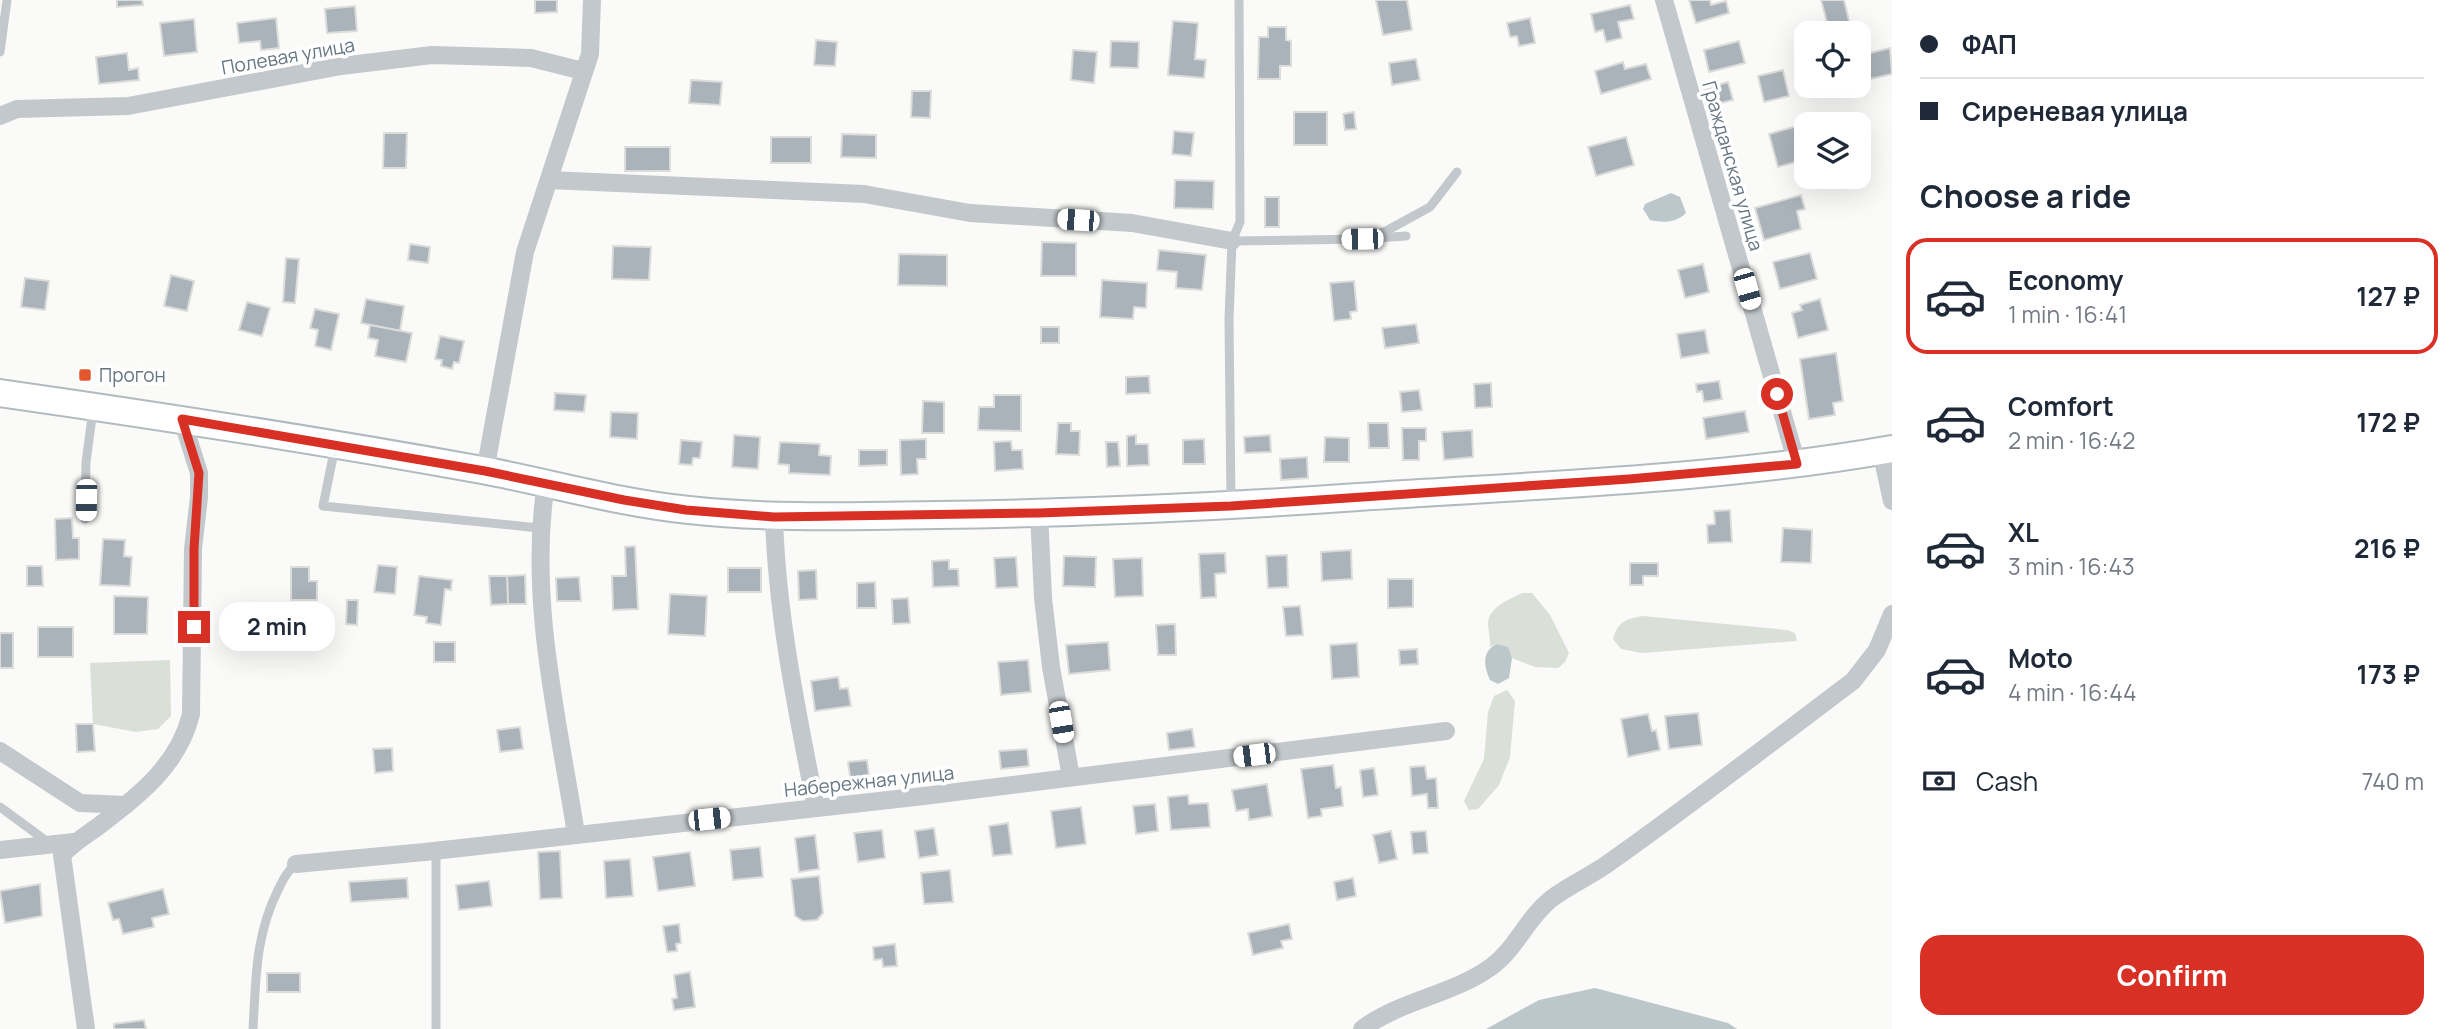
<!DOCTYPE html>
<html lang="en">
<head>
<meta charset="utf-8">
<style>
  body { margin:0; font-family:Manrope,sans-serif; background:#f6f6f7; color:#1f2937; height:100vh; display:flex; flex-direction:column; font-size:26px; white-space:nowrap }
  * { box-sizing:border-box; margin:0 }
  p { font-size:23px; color:#747a83 }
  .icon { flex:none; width:38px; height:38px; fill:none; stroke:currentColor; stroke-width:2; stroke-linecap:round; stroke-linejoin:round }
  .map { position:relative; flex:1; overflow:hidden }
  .sheet { display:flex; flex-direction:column; background:#fff; width:560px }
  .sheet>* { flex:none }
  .hud { display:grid; align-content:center; height:154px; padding:0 28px; background:#fff }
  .buttons { position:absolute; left:1794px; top:21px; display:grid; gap:14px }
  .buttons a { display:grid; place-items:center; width:77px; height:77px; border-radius:14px; background:#fff; box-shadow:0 7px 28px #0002; font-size:35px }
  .end { position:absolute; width:32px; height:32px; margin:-16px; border:9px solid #d93025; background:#fff; box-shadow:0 0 0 4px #fff }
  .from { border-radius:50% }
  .bubble { position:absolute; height:49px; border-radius:21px; background:#fff; box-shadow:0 7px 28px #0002; font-size:23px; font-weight:700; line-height:49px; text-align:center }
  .car { position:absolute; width:21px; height:42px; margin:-21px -10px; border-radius:9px; box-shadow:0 0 5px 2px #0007; background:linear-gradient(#fff 24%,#345 0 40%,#fff 0 76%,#345 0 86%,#fff 0) }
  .hud b { display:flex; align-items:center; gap:24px; height:66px; font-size:26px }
  .hud b+b { border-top:2px solid #e0e1e3 }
  .hud i { width:18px; height:18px; background:#1f2937 }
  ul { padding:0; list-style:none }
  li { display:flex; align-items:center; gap:21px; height:116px; margin:0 14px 10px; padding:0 14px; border:4px solid transparent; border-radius:21px }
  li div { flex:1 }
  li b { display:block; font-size:26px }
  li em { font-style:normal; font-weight:700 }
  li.current { border-color:#d93025 }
  li>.icon { width:63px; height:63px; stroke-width:1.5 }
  h2 { padding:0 28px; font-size:32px; line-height:84px }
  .pay { display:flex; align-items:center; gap:18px; height:77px; padding:0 28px; font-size:26px }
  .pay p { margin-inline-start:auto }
  .cta { display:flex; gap:14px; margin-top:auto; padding:14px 28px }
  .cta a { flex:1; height:80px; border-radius:21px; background:#d93025; color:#fff; font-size:28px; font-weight:700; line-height:80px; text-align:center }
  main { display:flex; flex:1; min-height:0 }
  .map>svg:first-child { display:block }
  .green { fill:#dadfd7 }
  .water { fill:#bbc7cb }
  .building { fill:#aab3b9; stroke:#dcdcda; stroke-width:2 }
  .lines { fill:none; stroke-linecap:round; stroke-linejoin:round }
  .secondary-casing { stroke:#b3babf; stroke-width:30 }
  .service { stroke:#c3c8cc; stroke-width:9 }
  .minor { stroke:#c3c8cc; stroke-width:18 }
  .secondary { stroke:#fff; stroke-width:26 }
  .route { stroke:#d93025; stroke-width:9 }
  .poi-dot { fill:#e4572e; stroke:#fff; stroke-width:2.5 }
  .labels { text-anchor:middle; stroke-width:7; stroke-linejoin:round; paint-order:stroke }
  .street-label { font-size:19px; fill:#657683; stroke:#fff }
  .poi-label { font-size:19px; fill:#657683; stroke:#fff; text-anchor:start }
</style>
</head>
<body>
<main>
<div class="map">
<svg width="1892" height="1029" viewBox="0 0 1892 1029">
  <rect width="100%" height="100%" fill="#fafaf8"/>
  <g class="green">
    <path d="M1522,593H1532L1550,615L1569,653L1565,662L1558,668L1535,667L1512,658L1508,647L1497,644L1490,647C1491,639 1488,631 1488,623C1489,607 1510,599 1522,593Z"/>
    <path d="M1643,616L1787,630L1795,633L1797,641L1642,653L1621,649L1613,639C1618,621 1626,619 1643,616Z"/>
    <polygon points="170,660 171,716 158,729 136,732 93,724 90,663"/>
    <polygon points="1507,690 1515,701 1510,757 1499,785 1478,809 1469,810 1464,801 1484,759 1488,712 1494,696"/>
  </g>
  <g class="water">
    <path d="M1671,193L1680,197L1686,213C1676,223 1663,223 1650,220L1643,209L1645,204Z"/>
    <path d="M1497,644L1508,647L1512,658L1509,678L1498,684L1490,680C1484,667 1481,651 1497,644Z"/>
    <polygon points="1595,988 1728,1023 1737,1029 1486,1029 1539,1000"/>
  </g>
  <g class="building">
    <polygon points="117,0 142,0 143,5 117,7"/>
    <polygon points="535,0 557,0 557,12 535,13"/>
    <polygon points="1376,0 1407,0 1412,30 1383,35"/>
    <polygon points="1689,0 1710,0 1711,5 1726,1 1729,13 1696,23"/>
    <polygon points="1821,0 1844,0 1850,25 1829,30"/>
    <polygon points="1630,5 1634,19 1618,22 1622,38 1606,42 1603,30 1595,32 1591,14"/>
    <polygon points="355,6 357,31 327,33 325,9"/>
    <polygon points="276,18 279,48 261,50 260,41 239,43 237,23"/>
    <polygon points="1530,18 1535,43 1519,46 1517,36 1510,37 1507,23"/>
    <polygon points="194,19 197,52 164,56 160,23"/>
    <polygon points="1173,21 1198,23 1195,59 1206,60 1204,78 1168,75"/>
    <polygon points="1268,27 1286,27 1286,40 1291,41 1291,66 1280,66 1280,79 1258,79 1259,37 1268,37"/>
    <polygon points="816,40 837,42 835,66 814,65"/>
    <polygon points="1111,41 1139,42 1138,68 1110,67"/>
    <polygon points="1739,41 1745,63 1709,72 1704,50"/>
    <polygon points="1890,48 1892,74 1858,82 1858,56"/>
    <polygon points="1073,50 1097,52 1094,83 1071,80"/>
    <polygon points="127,53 129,70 138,68 139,80 99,84 96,57"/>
    <polygon points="1416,59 1420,80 1392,85 1389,63"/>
    <polygon points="1623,62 1625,69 1646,64 1651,79 1601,94 1595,71"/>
    <polygon points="1783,70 1789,96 1764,102 1758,76"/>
    <polygon points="691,80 722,82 720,105 689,103"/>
    <polygon points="1728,82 1733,100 1709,106 1704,89"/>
    <polygon points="912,91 931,91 930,118 911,117"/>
    <rect x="1294" y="112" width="33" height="33"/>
    <polygon points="1354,112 1356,129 1345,130 1343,114"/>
    <polygon points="1797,126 1806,159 1778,167 1769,134"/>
    <polygon points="1174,131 1194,133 1191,156 1172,154"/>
    <polygon points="384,133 407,133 406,168 383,168"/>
    <polygon points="842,134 876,135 876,158 841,157"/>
    <rect x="771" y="137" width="40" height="26"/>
    <polygon points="1626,137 1634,165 1596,176 1588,147"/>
    <rect x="625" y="147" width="45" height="24"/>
    <polygon points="1175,180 1214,181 1213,209 1174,208"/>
    <polygon points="1801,195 1805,209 1797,211 1801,229 1764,240 1755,208"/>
    <rect x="1265" y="197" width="14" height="30"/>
    <polygon points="1042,242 1076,243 1076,276 1041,276"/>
    <polygon points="410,244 430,247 428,263 408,260"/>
    <polygon points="613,246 651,247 649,280 612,279"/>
    <polygon points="1159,250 1206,255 1202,290 1176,288 1177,272 1157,270"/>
    <polygon points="1810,253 1817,279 1780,289 1773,262"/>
    <polygon points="899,254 947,255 947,286 898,285"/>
    <polygon points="286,258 299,259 295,303 283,302"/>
    <polygon points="1703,264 1709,292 1685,298 1678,270"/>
    <polygon points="171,275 194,281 187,311 164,306"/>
    <polygon points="25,278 49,281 45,310 21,307"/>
    <polygon points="1102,280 1147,283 1146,308 1134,307 1133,319 1100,317"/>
    <polygon points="1354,281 1357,311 1350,312 1351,319 1334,321 1330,283"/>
    <polygon points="366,299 404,306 400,331 361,323"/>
    <polygon points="1820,299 1828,330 1798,338 1792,313 1802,310 1800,305"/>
    <polygon points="247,302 270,308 262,336 239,330"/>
    <polygon points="315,309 339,314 331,350 315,346 318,330 310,328"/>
    <polygon points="1416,324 1419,343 1385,348 1382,328"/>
    <polygon points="370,325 412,333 406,362 375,356 378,340 368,338"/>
    <rect x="1041" y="327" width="18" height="16"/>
    <polygon points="1705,330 1709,353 1681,358 1677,334"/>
    <polygon points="440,336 464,341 459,363 454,362 452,369 441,366 442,360 435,359"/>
    <polygon points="1836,353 1843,401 1833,403 1835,415 1809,419 1800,359"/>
    <polygon points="1149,376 1150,393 1126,394 1126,377"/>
    <polygon points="1719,381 1722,399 1704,402 1702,391 1697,392 1696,384"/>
    <polygon points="1491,383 1492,407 1475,408 1474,384"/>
    <polygon points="1419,390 1422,410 1402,412 1400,392"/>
    <polygon points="555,393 586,395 584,412 554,410"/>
    <polygon points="994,395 1021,395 1021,431 978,430 979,407 994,407"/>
    <polygon points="923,401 944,402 944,433 922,433"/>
    <polygon points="1745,411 1749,432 1706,439 1703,418"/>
    <polygon points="611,412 638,413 637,439 610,437"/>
    <polygon points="1058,423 1071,423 1071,431 1080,431 1079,455 1056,454"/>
    <polygon points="1368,423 1388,423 1389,448 1369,448"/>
    <polygon points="1402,428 1426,428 1426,441 1419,441 1419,460 1403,460"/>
    <polygon points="1472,430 1473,457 1444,460 1442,432"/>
    <polygon points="734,435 760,437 758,469 732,467"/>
    <polygon points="1136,435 1136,444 1148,444 1149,465 1127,466 1127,436"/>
    <polygon points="1270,435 1271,452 1245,453 1244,437"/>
    <polygon points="1325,437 1349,438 1349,462 1324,462"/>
    <polygon points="926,439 926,459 917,459 918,474 901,475 900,440"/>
    <polygon points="1204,439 1205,464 1183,464 1183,440"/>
    <polygon points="681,440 702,442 700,458 693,458 692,465 679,464"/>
    <polygon points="1011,441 1012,450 1022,450 1023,469 995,471 994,442"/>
    <polygon points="780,442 820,444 819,455 831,456 830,475 789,473 789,465 778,464"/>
    <polygon points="1106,442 1118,442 1120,466 1107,467"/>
    <polygon points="859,450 887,450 887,465 859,466"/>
    <polygon points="1307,457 1308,478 1281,480 1280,459"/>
    <polygon points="1730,510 1732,542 1708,543 1707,525 1715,524 1714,511"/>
    <polygon points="72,518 73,538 79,538 79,559 56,560 55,519"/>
    <polygon points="1783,528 1812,530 1811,563 1781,562"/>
    <polygon points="103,539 125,540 124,556 132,557 130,586 100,585"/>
    <polygon points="635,546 638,609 613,610 612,576 626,576 625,547"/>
    <polygon points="1351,550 1352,579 1322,581 1321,552"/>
    <polygon points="1225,553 1226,573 1215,574 1216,597 1201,598 1199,554"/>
    <polygon points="1287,555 1288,587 1268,588 1266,556"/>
    <polygon points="1064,556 1096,557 1095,587 1063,586"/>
    <polygon points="1016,557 1018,587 996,588 994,558"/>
    <polygon points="1142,558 1143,596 1115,597 1113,559"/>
    <polygon points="949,560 949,569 958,569 959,586 933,587 932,561"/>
    <polygon points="1630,563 1658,563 1658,576 1643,576 1643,585 1630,585"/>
    <polygon points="378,565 397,567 395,594 374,592"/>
    <polygon points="27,566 42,566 43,586 27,586"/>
    <polygon points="291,567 309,567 309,581 317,581 317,600 291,600"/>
    <rect x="728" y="568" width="33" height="24"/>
    <polygon points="816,570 817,599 799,600 798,571"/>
    <polygon points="525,575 526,604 508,604 507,576"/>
    <polygon points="419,576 452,580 451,590 445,589 441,625 426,623 427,617 414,615"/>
    <polygon points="489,576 507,576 508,604 491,605"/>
    <polygon points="579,577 581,601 557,601 556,578"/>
    <polygon points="1388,579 1413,579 1413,607 1388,608"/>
    <polygon points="875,582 876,608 857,608 857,583"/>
    <polygon points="670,594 707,596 705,636 668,634"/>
    <polygon points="114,596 148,597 147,634 114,634"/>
    <polygon points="908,598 910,623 893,624 892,599"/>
    <polygon points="347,600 358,600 357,625 346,624"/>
    <polygon points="1300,606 1303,635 1286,636 1283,607"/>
    <polygon points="1175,624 1176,655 1158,655 1156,625"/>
    <rect x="38" y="627" width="35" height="30"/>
    <rect x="0" y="633" width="13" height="35"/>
    <rect x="434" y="642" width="21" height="20"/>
    <polygon points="1108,642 1110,670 1069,674 1066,645"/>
    <polygon points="1357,643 1359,677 1332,679 1330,645"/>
    <polygon points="1417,649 1418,664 1400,665 1399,650"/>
    <polygon points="1028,660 1031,692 1001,695 998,662"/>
    <polygon points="838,677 840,689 848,688 851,706 815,711 811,681"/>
    <polygon points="1698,713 1702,745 1669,749 1665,716"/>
    <polygon points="1648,714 1652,731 1656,730 1660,750 1628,757 1621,719"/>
    <polygon points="76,724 93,724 95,751 77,752"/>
    <polygon points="520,727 523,749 500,752 497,730"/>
    <polygon points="1192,729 1195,747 1169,750 1167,733"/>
    <polygon points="392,748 393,771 375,773 373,749"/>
    <polygon points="1027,749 1029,766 1001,769 999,751"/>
    <polygon points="867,760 870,782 851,784 848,762"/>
    <polygon points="1333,765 1336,788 1341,787 1343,806 1321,809 1322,816 1308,818 1301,769"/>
    <polygon points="1425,766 1427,779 1436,778 1438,808 1428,808 1427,794 1412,796 1410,767"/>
    <polygon points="1374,768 1378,795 1363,797 1360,770"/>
    <polygon points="1267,784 1272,816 1249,820 1248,809 1236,811 1232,790"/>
    <polygon points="1188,795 1189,804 1208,803 1210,827 1171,830 1168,797"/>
    <polygon points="1155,804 1158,831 1136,834 1133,806"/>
    <polygon points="1081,807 1086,844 1056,848 1051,811"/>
    <polygon points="1008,823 1012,854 993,856 989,826"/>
    <polygon points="934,828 938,855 919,858 915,831"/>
    <polygon points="882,830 885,858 858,862 854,833"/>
    <polygon points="1391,831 1397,859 1379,863 1373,835"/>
    <polygon points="1426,831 1428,853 1413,854 1411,832"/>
    <polygon points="815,835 819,869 799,872 795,838"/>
    <polygon points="760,847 763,877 733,880 730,850"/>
    <polygon points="560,851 562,898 540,899 538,852"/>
    <polygon points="690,852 695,886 658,891 653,857"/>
    <polygon points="630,859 633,896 606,898 604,861"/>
    <polygon points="950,870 953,902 924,904 921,873"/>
    <polygon points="819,876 823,913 817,920 803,921 795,916 791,879"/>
    <polygon points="407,878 408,898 351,902 349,882"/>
    <polygon points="1353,878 1356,896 1337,900 1334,882"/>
    <polygon points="489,881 492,906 459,910 456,885"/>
    <polygon points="40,884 42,916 5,923 0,891"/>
    <polygon points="163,889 169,914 152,918 154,927 123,934 119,919 113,920 108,903"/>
    <polygon points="679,924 681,943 676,944 677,951 667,952 663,926"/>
    <polygon points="1289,924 1292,939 1281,941 1283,948 1253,955 1248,933"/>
    <polygon points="895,944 897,966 883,967 882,959 874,960 873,947"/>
    <polygon points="690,972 695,1007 674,1010 672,999 677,998 674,975"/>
    <rect x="267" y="973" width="33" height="19"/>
    <polygon points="144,1020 146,1029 114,1029 114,1024"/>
  </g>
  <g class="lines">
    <g class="secondary-casing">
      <path id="secondary" d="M0,393C161,416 322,441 482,470C551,483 619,503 689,510C772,519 854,516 937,515C1078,513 1218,507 1358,497C1536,485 1716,480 1892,449"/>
    </g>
    <g class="service">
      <polyline points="0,52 7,0"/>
      <polyline points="1376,238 1406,236"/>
      <polyline points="1232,241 1362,239 1386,231 1430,207 1457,172"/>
      <polyline points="335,447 323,506 539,528"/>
      <polyline points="1231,504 1229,319 1232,241 1240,222 1239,0"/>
      <polyline points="85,519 86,462 93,410"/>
      <polyline points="0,807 49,843"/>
      <polyline points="436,851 436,1029"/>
      <path d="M253,1029C256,979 255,936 278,890C283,880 287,871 296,864"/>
    </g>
    <g class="minor">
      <polyline points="1664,0 1797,464"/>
      <polyline points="0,116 17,109 128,106 341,66 432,55 531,58 583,71"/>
      <polyline points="549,180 864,194 970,213 1132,223 1232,241"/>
      <polyline points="1881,451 1892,501"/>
      <polyline points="485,471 525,252 590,54 592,0"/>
      <path d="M546,483C528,599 558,719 576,834"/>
      <polyline points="1039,513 1043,598 1051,667 1071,777"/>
      <path d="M774,518C777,616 797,711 816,808"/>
      <polyline points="0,751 80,803 126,805"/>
      <polyline points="0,850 74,842"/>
      <polyline points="296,864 425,852 924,796 1446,731"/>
      <path d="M86,1029L62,855C74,842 87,835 100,825C140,795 179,764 191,714L193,549L199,497V473L182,419"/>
      <path d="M1362,1029C1401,1000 1452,995 1491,967C1516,949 1527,918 1551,899C1569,885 1591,876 1610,862C1692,804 1772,742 1853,681L1877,650L1892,614"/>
    </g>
    <use href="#secondary" class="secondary"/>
  </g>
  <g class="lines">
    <polyline class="route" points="194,627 194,549 199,473 182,419 485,471 624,500 686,510 774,517 1039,513 1231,506 1629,479 1797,464 1777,394"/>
  </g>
  <rect class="poi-dot" x="78" y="368" width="14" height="14" rx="3.5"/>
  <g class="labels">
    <g class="street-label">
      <text transform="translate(288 56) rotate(-10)" y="7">Полевая улица</text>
      <text transform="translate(1733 166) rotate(74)" y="7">Гражданская улица</text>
      <text transform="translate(869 781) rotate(-6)" y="7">Набережная улица</text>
    </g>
    <g class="poi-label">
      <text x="99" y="382">Прогон</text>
    </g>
  </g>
</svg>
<div class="buttons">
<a><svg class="icon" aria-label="locate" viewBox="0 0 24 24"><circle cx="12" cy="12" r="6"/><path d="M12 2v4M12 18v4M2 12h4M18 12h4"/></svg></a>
<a><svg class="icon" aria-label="layers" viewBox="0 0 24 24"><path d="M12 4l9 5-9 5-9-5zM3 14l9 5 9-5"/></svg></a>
</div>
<i class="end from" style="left:1777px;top:394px"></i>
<i class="end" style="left:194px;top:627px"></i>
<div class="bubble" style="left:219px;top:602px;width:116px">2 min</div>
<i class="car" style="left:1078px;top:220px;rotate:274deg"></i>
<i class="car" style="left:1362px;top:239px;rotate:269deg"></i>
<i class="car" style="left:1747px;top:289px;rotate:164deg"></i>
<i class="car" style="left:86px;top:500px;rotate:181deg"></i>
<i class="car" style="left:1061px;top:722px;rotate:170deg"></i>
<i class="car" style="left:1254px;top:755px;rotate:263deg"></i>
<i class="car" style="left:709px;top:819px;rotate:84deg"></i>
</div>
<section class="sheet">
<div class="hud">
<b><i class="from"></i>ФАП</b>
<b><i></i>Сиреневая улица</b>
</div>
<h2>Choose a ride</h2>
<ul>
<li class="current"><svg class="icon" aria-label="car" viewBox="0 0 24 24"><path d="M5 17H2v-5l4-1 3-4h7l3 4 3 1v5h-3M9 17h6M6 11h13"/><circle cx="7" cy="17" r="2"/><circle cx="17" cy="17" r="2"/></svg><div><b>Economy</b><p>1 min · 16:41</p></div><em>127 ₽</em></li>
<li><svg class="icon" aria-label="car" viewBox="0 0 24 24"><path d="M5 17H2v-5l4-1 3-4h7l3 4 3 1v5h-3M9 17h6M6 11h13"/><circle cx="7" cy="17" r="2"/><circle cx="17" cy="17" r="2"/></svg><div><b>Comfort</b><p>2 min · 16:42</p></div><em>172 ₽</em></li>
<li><svg class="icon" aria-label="car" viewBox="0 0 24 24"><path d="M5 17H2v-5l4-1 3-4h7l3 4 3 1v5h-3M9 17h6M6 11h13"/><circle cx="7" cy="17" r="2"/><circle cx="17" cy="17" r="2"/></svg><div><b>XL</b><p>3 min · 16:43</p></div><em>216 ₽</em></li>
<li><svg class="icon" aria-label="car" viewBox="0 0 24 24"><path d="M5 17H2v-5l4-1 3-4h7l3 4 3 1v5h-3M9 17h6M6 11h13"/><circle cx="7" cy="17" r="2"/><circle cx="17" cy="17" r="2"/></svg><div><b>Moto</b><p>4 min · 16:44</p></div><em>173 ₽</em></li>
</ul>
<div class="pay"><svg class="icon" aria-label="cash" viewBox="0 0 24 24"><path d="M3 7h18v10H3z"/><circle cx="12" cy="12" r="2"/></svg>Cash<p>740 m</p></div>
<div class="cta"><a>Confirm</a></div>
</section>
</main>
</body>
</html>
